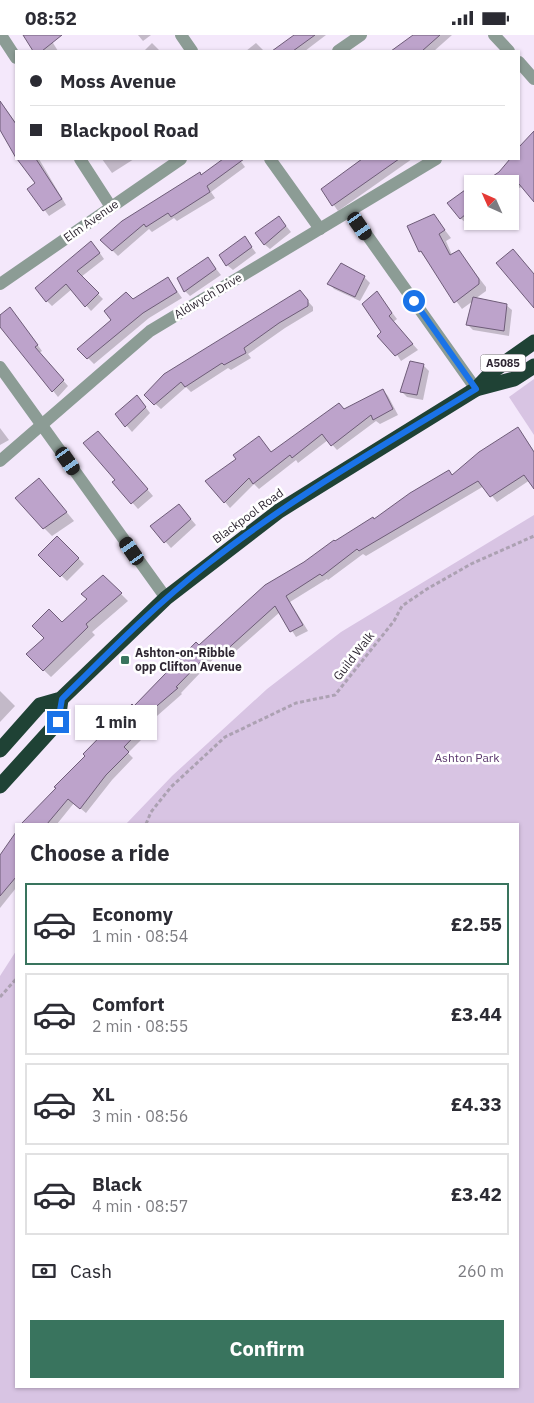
<!DOCTYPE html>
<html lang="en">
<head>
<meta charset="utf-8">
<style>
  body { margin:0; font-family:"IBM Plex Sans",sans-serif; background:#f2f2f3; color:#2b2b33; height:100vh; display:flex; flex-direction:column; font-size:19px; white-space:nowrap }
  * { box-sizing:border-box; margin:0 }
  p { font-size:16px; color:#7c7c81 }
  .icon { flex:none; width:28px; height:28px; fill:none; stroke:currentColor; stroke-width:2; stroke-linecap:round; stroke-linejoin:round }
  .map { position:relative; flex:1; overflow:hidden }
  .drawer { position:absolute; left:15px; top:788px; width:504px; height:565px; display:flex; flex-direction:column; background:#fff; border-radius:0px; box-shadow:0 1px 4px #0004 }
  .drawer>* { flex:none }
  .banner { position:absolute; left:15px; top:15px; width:505px; height:110px; border-radius:0px; box-shadow:0 1px 4px #0004; display:grid; align-content:center; height:110px; padding:0 15px; background:#fff }
  .needle { width:32px; rotate:315deg }
  .buttons { position:absolute; left:464px; top:140px; display:grid; gap:10px }
  .buttons a { display:grid; place-items:center; width:55px; height:55px; border-radius:0px; background:#fff; box-shadow:0 1px 4px #0004; font-size:25px }
  .end { position:absolute; width:22px; height:22px; margin:-11px; border:6px solid #1a73e8; background:#fff; box-shadow:0 0 0 2px #fff }
  .from { border-radius:50% }
  .bubble { position:absolute; height:35px; border-radius:0px; background:#fff; box-shadow:0 1px 4px #0004; font-size:16px; font-weight:800; line-height:35px; text-align:center }
  .car { position:absolute; width:15px; height:30px; margin:-15px -8px; border-radius:6px; box-shadow:0 0 4px 1px #0007; background:linear-gradient(#222 24%,#8ab4d8 0 40%,#222 0 76%,#8ab4d8 0 86%,#222 0) }
  .banner b { display:flex; align-items:center; gap:18px; height:48px; font-size:19px }
  .banner b+b { border-top:1px solid #e1e1e2 }
  .banner i { width:12px; height:12px; background:#2b2b33 }
  ul { padding:0; list-style:none }
  li { display:flex; align-items:center; gap:15px; height:82px; margin:0 10px 8px; padding:0 5px; border:2px solid #e1e1e2; border-radius:0px }
  li div { flex:1 }
  li b { display:block; font-size:19px }
  li em { font-style:normal; font-weight:800 }
  li.active { border-color:#39745e }
  li>.icon { width:45px; height:45px; stroke-width:1.5 }
  h2 { padding:0 15px; font-size:22px; line-height:60px }
  .pay { display:flex; align-items:center; gap:12px; height:55px; padding:0 15px; font-size:19px }
  .pay p { margin-inline-start:auto }
  .primary-button { display:flex; gap:10px; margin-top:auto; padding:10px 15px }
  .primary-button a { flex:1; height:58px; border-radius:0px; background:#39745e; color:#fff; font-size:20px; font-weight:800; line-height:58px; text-align:center }
  .status { display:flex; justify-content:space-between; align-items:center; height:35px; padding:0 25px; background:#fff; direction:ltr }
  .status svg { height:14px; fill:currentColor }
  .map>svg:first-child { display:block }
  .green { fill:#d8c4e3 }
  .shadow { fill:#0003 }
  .building { fill:#bda3cb; stroke:#6e5c78 }
  .lines { fill:none; stroke-linecap:round; stroke-linejoin:round }
  .path { stroke:#aca1b2; stroke-width:3; stroke-dasharray:4 2.5; stroke-linecap:butt }
  .minor { stroke:#8c9c95; stroke-width:12 }
  .highway { stroke:#1f4235; stroke-width:15 }
  .route { stroke:#1a73e8; stroke-width:6 }
  .poi-dot { fill:#39745e; stroke:#fff; stroke-width:2 }
  .labels { text-anchor:middle; stroke-width:5; stroke-linejoin:round; paint-order:stroke }
  .shield { fill:#fff; stroke:#6d6770; stroke-width:1 }
  .shield-label { font-size:11px; font-weight:bold; fill:#2e2632 }
  .street-label { font-size:12px; fill:#2e2632; stroke:#fff }
  .poi-label { font-size:12px; font-weight:bold; fill:#2e2632; stroke:#fff; text-anchor:start }
  .park-label { font-size:12px; fill:#5b386d; stroke:#fff }
</style>
</head>
<body>
<div class="status"><b>08:52</b><svg viewBox="0 0 49 12"><path d="M0 12V9h3v3zM5 12V6h3v6zM10 12V3h3v9zM15 12V0h3v12zM26 1h20v11H26zM47 4h2v5h-2z"/></svg></div>
<div class="map">
<svg width="534" height="1368" viewBox="0 0 534 1368">
  <rect width="100%" height="100%" fill="#f4e8fb"/>
  <g class="green">
    <polygon points="534,344 534,400 509,362"/>
    <polygon points="534,480 534,1368 0,1368 0,941 16,916 16,1351 518,1351 518,789 126,789 172,741 267,654 341,597"/>
  </g>
  <g class="shadow">
    <polygon points="25,0 48,0 58,16 35,16"/>
    <polygon points="138,0 151,0 143,6"/>
    <polygon points="296,0 326,0 305,16 283,16 280,12"/>
    <polygon points="420,0 452,0 434,16 393,16"/>
    <polygon points="152,8 160,16 144,16"/>
    <polygon points="256,8 264,16 246,16"/>
    <polygon points="0,66 16,88 16,120 0,93"/>
    <polygon points="534,98 534,165 523,151 510,158 510,149 500,138 511,124 519,124 519,114"/>
    <polygon points="19,124 39,124 66,170 49,181 29,154 37,148"/>
    <polygon points="102,124 134,124 112,138"/>
    <polygon points="226,124 239,124 245,132 211,157 215,163 177,186 174,183 152,197 149,194 118,221 102,205 202,141"/>
    <polygon points="362,124 412,124 338,176 323,155"/>
    <polygon points="472,156 472,183 466,188 460,183"/>
    <polygon points="434,181 451,203 446,206 452,220 458,216 486,252 486,256 475,264 506,270 512,275 509,301 473,295 467,289 473,266 462,274 420,216"/>
    <polygon points="279,182 291,197 270,214 264,209"/>
    <polygon points="245,203 256,218 233,235 227,230"/>
    <polygon points="97,214 104,224 81,242 103,264 91,276 72,254 52,271 47,266"/>
    <polygon points="213,230 221,240 190,261 185,256"/>
    <polygon points="364,242 370,248 360,266 334,254 329,248"/>
    <polygon points="168,243 182,263 149,283 94,329 79,314 133,266"/>
    <polygon points="377,258 397,284 393,287 418,315 401,326 383,298"/>
    <polygon points="305,263 313,272 313,276 285,293 248,319 251,323 231,335 228,333 191,357 186,352 161,374 146,360"/>
    <polygon points="15,279 42,316 39,318 68,351 58,362 0,289 0,282"/>
    <polygon points="423,330 429,336 423,365 407,362 402,357"/>
    <polygon points="383,355 388,361 398,380 380,389 376,386 337,415 328,405 298,428 296,425 259,454 254,449 230,473 225,467 272,418"/>
    <polygon points="137,361 150,378 132,397 117,379"/>
    <polygon points="0,393 9,405 0,410"/>
    <polygon points="518,393 534,416 534,449 530,445 497,467 484,451 366,521 363,519 328,545 327,544 290,567 308,596 296,602 280,577 228,623 221,616 181,658 182,659 149,688 154,692 128,718 133,723 112,745 86,778 74,768 57,789 24,789 134,672 199,611 335,508 453,441"/>
    <polygon points="104,403 153,461 138,474 114,447 117,445"/>
    <polygon points="39,444 74,486 52,501 44,493"/>
    <polygon points="179,470 196,490 171,513 152,491"/>
    <polygon points="57,502 84,529 67,546 40,520"/>
    <polygon points="103,541 128,566 92,597 95,600 51,642 27,619 89,564"/>
    <polygon points="0,656 15,671 0,687"/>
    <polygon points="16,799 16,853 0,873 0,823"/>
  </g>
  <g class="building">
    <polygon points="23,0 62,0 42,16 33,16"/>
    <polygon points="294,0 315,0 293,16 272,16"/>
    <polygon points="413,0 440,0 422,16 391,16"/>
    <polygon points="0,66 16,89 16,123 0,95"/>
    <polygon points="534,96 534,167 519,149 481,149 499,137 510,124 519,124 519,112"/>
    <polygon points="17,124 36,124 62,164 43,176 27,154 35,148"/>
    <polygon points="223,124 244,124 207,151 210,157 171,182 168,178 146,192 144,189 112,216 100,205 122,186 200,137 201,140"/>
    <polygon points="362,124 399,124 332,171 321,154"/>
    <polygon points="472,150 472,174 460,184 447,168"/>
    <polygon points="434,179 445,195 439,199 450,220 459,215 479,244 479,249 454,268 421,216 419,217 407,191"/>
    <polygon points="279,181 286,191 264,210 255,198"/>
    <polygon points="245,201 252,212 226,231 219,220"/>
    <polygon points="91,206 100,218 77,236 99,258 85,272 66,249 46,267 35,253"/>
    <polygon points="513,214 534,239 534,273 496,228"/>
    <polygon points="208,222 216,234 184,257 177,243"/>
    <polygon points="341,228 365,241 355,262 327,249"/>
    <polygon points="168,242 177,257 143,278 87,324 77,314 111,285 104,276 126,257 133,264"/>
    <polygon points="300,255 308,265 308,271 279,288 244,313 246,318 224,330 222,328 185,352 181,347 154,370 144,360 164,339"/>
    <polygon points="377,256 392,278 389,281 413,309 395,321 377,301 381,297 362,269"/>
    <polygon points="473,262 507,269 504,296 466,290"/>
    <polygon points="10,272 38,310 35,312 64,345 52,357 0,292 0,280"/>
    <polygon points="410,326 424,329 417,360 400,357"/>
    <polygon points="383,354 393,374 373,385 371,380 331,411 322,399 292,423 290,420 253,449 249,443 224,468 205,446 236,424 233,420 259,401 271,417 339,368 344,374"/>
    <polygon points="137,360 146,372 125,392 115,379"/>
    <polygon points="518,392 534,417 534,454 524,440 490,462 478,446 359,516 357,514 322,541 320,539 286,561 303,590 290,597 275,571 222,619 215,612 176,652 178,653 145,681 149,686 124,712 129,717 106,740 80,774 68,764 47,789 21,789 56,753 54,752 85,721 83,719 132,669 134,671 196,607 199,610 265,550 304,527 334,505 335,506 373,482 374,484 410,458 449,435 452,440 479,417"/>
    <polygon points="98,396 148,454 131,469 112,447 115,445 83,408"/>
    <polygon points="39,443 67,477 43,494 15,463"/>
    <polygon points="179,469 191,484 164,508 150,491"/>
    <polygon points="57,501 79,523 60,542 38,520"/>
    <polygon points="103,540 122,558 86,589 88,592 43,636 26,619 44,603 32,591 49,574 62,587 87,564 81,559"/>
    <polygon points="16,797 16,842 0,861 0,820"/>
  </g>
  <g class="lines">
    <g class="path">
      <polyline points="146,789 151,777 171,752 225,702 296,668 335,660 394,586 402,571 427,554 471,529 534,501"/>
      <polyline points="0,962 16,944"/>
    </g>
    <g class="minor">
      <polyline points="1,0 16,23"/>
      <polyline points="181,0 192,16"/>
      <polyline points="494,0 509,16"/>
      <polyline points="338,16 361,0"/>
      <polyline points="519,27 534,44"/>
      <polyline points="80,124 111,172"/>
      <polyline points="270,124 320,194"/>
      <polyline points="350,176 476,354"/>
      <polyline points="0,249 181,124"/>
      <polyline points="0,332 166,563"/>
      <polyline points="0,426 150,296 436,124"/>
    </g>
    <g class="highway">
      <polyline points="476,354 493,336 534,307"/>
      <polyline points="0,715 40,670 61,664 166,563 279,476 476,354 514,344 534,331"/>
      <polyline points="0,751 58,687 61,664"/>
    </g>
  </g>
  <g class="lines">
    <path class="route" d="M58,687L62,664C109,617 156,569 209,528C292,462 386,409 476,354L414,266"/>
  </g>
  <rect class="poi-dot" x="120" y="620" width="10" height="10" rx="2.5"/>
  <g class="labels">
    <rect class="shield" x="480.5" y="319.5" width="45" height="17" rx="4"/>
    <g class="shield-label">
      <text x="503" y="332">A5085</text>
    </g>
    <g class="street-label">
      <text transform="translate(91 186) rotate(-35)" y="4">Elm Avenue</text>
      <text transform="translate(208 261) rotate(-31)" y="4">Aldwych Drive</text>
      <text transform="translate(248 481) rotate(-36)" y="4">Blackpool Road</text>
      <text transform="translate(354 621) rotate(-52)" y="4">Guild Walk</text>
    </g>
    <g class="poi-label">
      <text x="135" y="622">Ashton-on-Ribble<tspan x="135" dy="14">opp Clifton Avenue</tspan></text>
    </g>
    <g class="park-label">
      <text x="467" y="727">Ashton Park</text>
    </g>
  </g>
</svg>
<div class="buttons">
<a><svg class="needle" viewBox="-14 -14 28 28"><path d="M0-13l5 13h-10z" fill="#e53935"/><path d="M0 13l5-13h-10z" fill="#7c7c81"/></svg></a>
</div>
<i class="end from" style="left:414px;top:266px"></i>
<i class="end" style="left:58px;top:687px"></i>
<div class="bubble" style="left:75px;top:670px;width:82px">1 min</div>
<i class="car" style="left:360px;top:191px;rotate:145deg"></i>
<i class="car" style="left:68px;top:426px;rotate:145deg"></i>
<i class="car" style="left:132px;top:516px;rotate:325deg"></i>
<div class="banner">
<b><i class="from"></i>Moss Avenue</b>
<b><i></i>Blackpool Road</b>
</div>
<section class="drawer">
<h2>Choose a ride</h2>
<ul>
<li class="active"><svg class="icon" aria-label="car" viewBox="0 0 24 24"><path d="M5 17H2v-5l4-1 3-4h7l3 4 3 1v5h-3M9 17h6M6 11h13"/><circle cx="7" cy="17" r="2"/><circle cx="17" cy="17" r="2"/></svg><div><b>Economy</b><p>1 min · 08:54</p></div><em>£2.55</em></li>
<li><svg class="icon" aria-label="car" viewBox="0 0 24 24"><path d="M5 17H2v-5l4-1 3-4h7l3 4 3 1v5h-3M9 17h6M6 11h13"/><circle cx="7" cy="17" r="2"/><circle cx="17" cy="17" r="2"/></svg><div><b>Comfort</b><p>2 min · 08:55</p></div><em>£3.44</em></li>
<li><svg class="icon" aria-label="car" viewBox="0 0 24 24"><path d="M5 17H2v-5l4-1 3-4h7l3 4 3 1v5h-3M9 17h6M6 11h13"/><circle cx="7" cy="17" r="2"/><circle cx="17" cy="17" r="2"/></svg><div><b>XL</b><p>3 min · 08:56</p></div><em>£4.33</em></li>
<li><svg class="icon" aria-label="car" viewBox="0 0 24 24"><path d="M5 17H2v-5l4-1 3-4h7l3 4 3 1v5h-3M9 17h6M6 11h13"/><circle cx="7" cy="17" r="2"/><circle cx="17" cy="17" r="2"/></svg><div><b>Black</b><p>4 min · 08:57</p></div><em>£3.42</em></li>
</ul>
<div class="pay"><svg class="icon" aria-label="cash" viewBox="0 0 24 24"><path d="M3 7h18v10H3z"/><circle cx="12" cy="12" r="2"/></svg>Cash<p>260 m</p></div>
<div class="primary-button"><a>Confirm</a></div>
</section>
</div>
</body>
</html>
